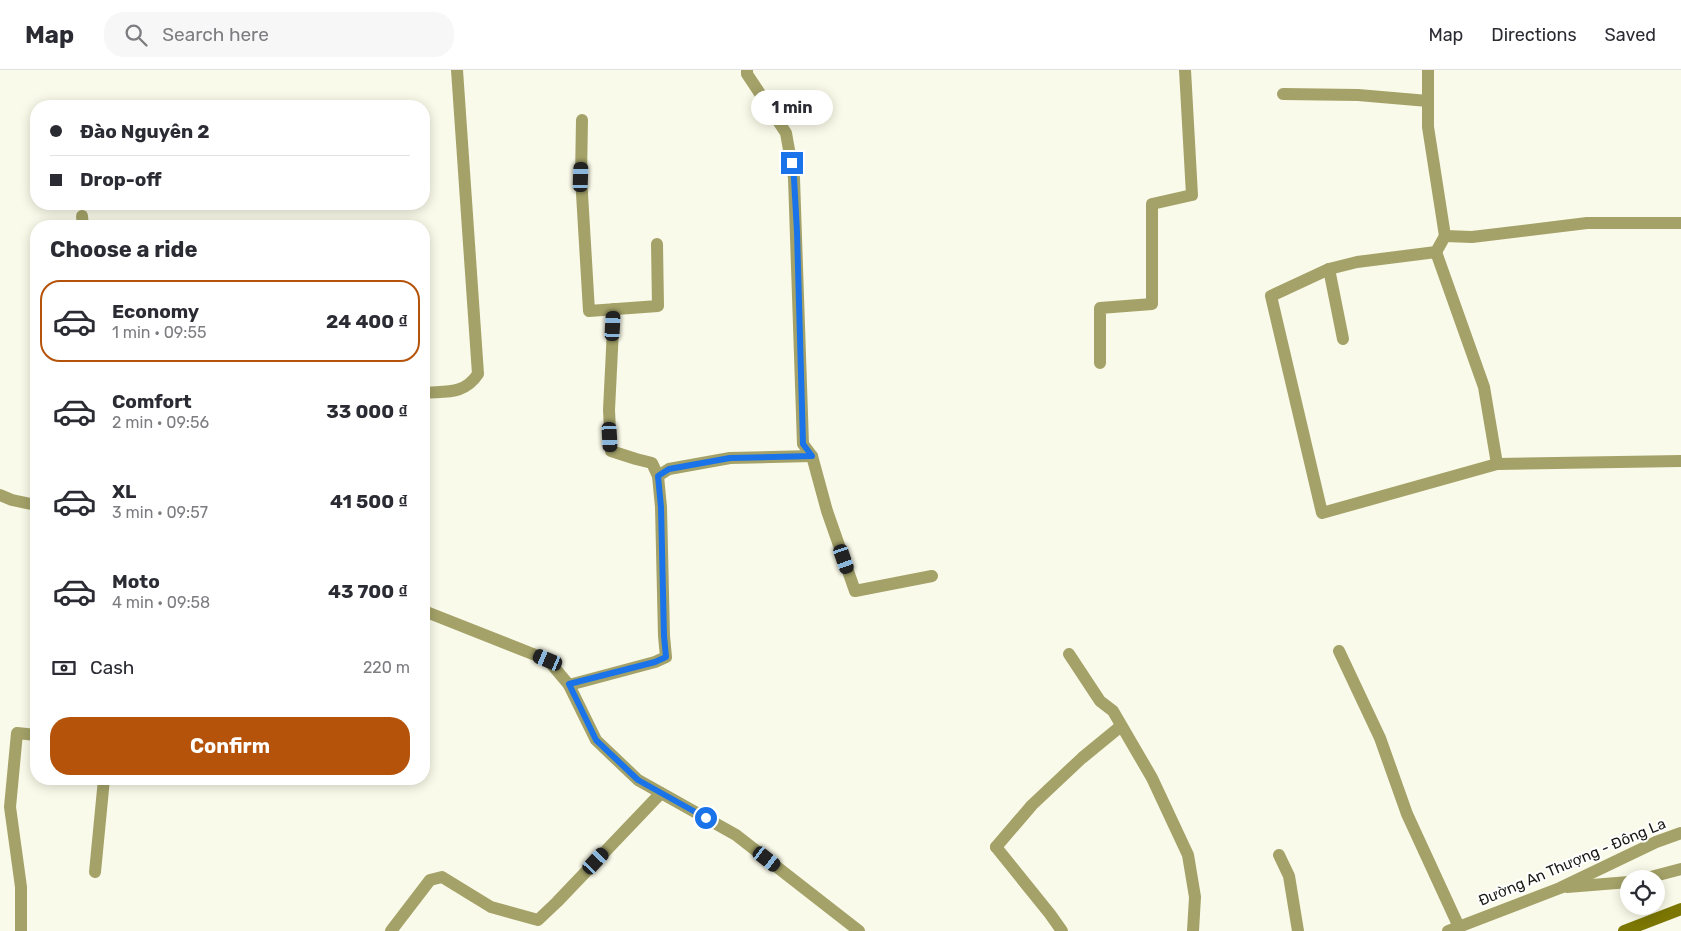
<!DOCTYPE html>
<html lang="en">
<head>
<meta charset="utf-8">
<style>
  body { margin:0; font-family:Rubik,sans-serif; background:#f7f7f7; color:#2b2b33; height:100vh; display:flex; flex-direction:column; font-size:19px; white-space:nowrap }
  * { box-sizing:border-box; margin:0 }
  p { font-size:16px; color:#7c7c81 }
  .icon { flex:none; width:28px; height:28px; fill:none; stroke:currentColor; stroke-width:2; stroke-linecap:round; stroke-linejoin:round }
  .map { position:relative; flex:1; overflow:hidden }
  .drawer { position:absolute; left:30px; top:150px; width:400px; height:565px; display:flex; flex-direction:column; background:#fff; border-radius:20px; box-shadow:0 2px 12px #0003 }
  .drawer>* { flex:none }
  .banner { position:absolute; left:30px; top:30px; width:400px; height:110px; border-radius:20px; box-shadow:0 2px 12px #0003; display:grid; align-content:center; height:110px; padding:0 20px; background:#fff }
  .controls { position:absolute; left:1620px; top:800px; display:grid; gap:10px }
  .controls a { display:grid; place-items:center; width:45px; height:45px; border-radius:50%; background:#fff; box-shadow:0 2px 12px #0003; font-size:25px }
  .end { position:absolute; width:22px; height:22px; margin:-11px; border:6px solid #1a73e8; background:#fff; box-shadow:0 0 0 2px #fff }
  .from { border-radius:50% }
  .bubble { position:absolute; height:35px; border-radius:18px; background:#fff; box-shadow:0 2px 12px #0003; font-size:16px; font-weight:700; line-height:35px; text-align:center }
  .car { position:absolute; width:15px; height:30px; margin:-15px -8px; border-radius:6px; box-shadow:0 0 4px 1px #0007; background:linear-gradient(#222 24%,#8ab4d8 0 40%,#222 0 76%,#8ab4d8 0 86%,#222 0) }
  .banner b { display:flex; align-items:center; gap:18px; height:48px; font-size:19px }
  .banner b+b { border-top:1px solid #e1e1e2 }
  .banner i { width:12px; height:12px; background:#2b2b33 }
  ul { padding:0; list-style:none }
  li { display:flex; align-items:center; gap:15px; height:82px; margin:0 10px 8px; padding:0 10px; border:2px solid transparent; border-radius:20px }
  li div { flex:1 }
  li b { display:block; font-size:19px }
  li em { font-style:normal; font-weight:700 }
  li.active { border-color:#b45309 }
  li>.icon { width:45px; height:45px; stroke-width:1.5 }
  h2 { padding:0 20px; font-size:22px; line-height:60px }
  .pay { display:flex; align-items:center; gap:12px; height:55px; padding:0 20px; font-size:19px }
  .pay p { margin-inline-start:auto }
  .cta { display:flex; gap:10px; margin-top:auto; padding:10px 20px }
  .cta a { flex:1; height:58px; border-radius:20px; background:#b45309; color:#fff; font-size:20px; font-weight:700; line-height:58px; text-align:center }
  header { display:flex; align-items:center; gap:30px; box-sizing:border-box; height:70px; padding:0 25px; background:#fff; border-bottom:1px solid #e1e1e2 }
  header strong { font-size:24px }
  nav { display:flex; gap:28px; margin-inline-start:auto; font-size:18px }
  .search { width:350px; height:45px; background:#f7f7f7; display:flex; align-items:center; gap:12px; box-sizing:border-box; padding:0 18px; border-radius:20px; color:#7c7c81; font-size:19px }
  .map>svg:first-child { display:block }
  .lines { fill:none; stroke-linecap:round; stroke-linejoin:round }
  .service { stroke:#a4a268; stroke-width:12 }
  .minor { stroke:#a4a268; stroke-width:12 }
  .secondary { stroke:#7c7702; stroke-width:12 }
  .route { stroke:#1a73e8; stroke-width:6 }
  .labels { text-anchor:middle; stroke-width:4; stroke-linejoin:round; paint-order:stroke }
  .street-label { font-size:15px; fill:#181812; stroke:#fff }
</style>
</head>
<body>
<header>
<strong>Map</strong>
<div class="search"><svg class="icon" aria-label="search" viewBox="0 0 24 24"><circle cx="10" cy="10" r="6"/><path d="M15 15l6 6"/></svg>Search here</div>
<nav><a>Map</a><a>Directions</a><a>Saved</a></nav>
</header>
<div class="map">
<svg width="1681" height="861" viewBox="0 0 1681 861">
  <rect width="100%" height="100%" fill="#fafaea"/>
  <g class="lines">
    <g class="service">
      <polyline points="996,777 1032,735 1082,688 1121,656"/>
      <polyline points="95,802 104,709"/>
      <polyline points="21,861 21,817 10,737 17,663 36,665"/>
      <polyline points="391,861 430,810 442,807 491,837 538,850 557,832 661,723"/>
    </g>
    <g class="minor">
      <polyline points="747,0 747,4 786,63 794,108 803,374 812,386 827,441 855,521 932,506"/>
      <polyline points="1428,0 1428,57 1445,166 1472,167 1587,153 1681,153"/>
      <polyline points="1283,24 1358,25 1428,31"/>
      <polyline points="582,50 581,107 589,241 658,236 657,174"/>
      <polyline points="82,146 83,156"/>
      <polyline points="1445,166 1436,182 1357,192 1329,199 1271,226 1322,443 1497,394 1681,391"/>
      <polyline points="1436,182 1484,317 1497,394"/>
      <polyline points="1329,199 1343,269"/>
      <polyline points="1100,293 1100,238 1152,234 1152,134 1192,125 1185,0"/>
      <path d="M424,323C446,321 464,325 478,304L457,0"/>
      <polyline points="658,406 669,399 730,388 812,386"/>
      <polyline points="0,425 12,430 36,435"/>
      <polyline points="424,541 548,590 569,615 596,670 638,710 736,765 859,861"/>
      <polyline points="1339,581 1380,668 1407,744 1459,857"/>
      <polyline points="1069,584 1100,631 1113,641 1152,708 1188,785 1195,827 1193,861"/>
      <polyline points="569,615 655,592 666,587 664,566 661,437 658,406 652,393 636,389 611,381 609,340 614,239"/>
      <polyline points="996,777 1050,844 1062,861"/>
      <polyline points="1279,785 1289,806 1298,861"/>
      <polyline points="1643,809 1681,799"/>
      <polyline points="1567,817 1629,812"/>
      <polyline points="1448,861 1560,818 1656,772 1681,763"/>
    </g>
    <polyline class="secondary" points="1624,861 1681,839"/>
  </g>
  <g class="lines">
    <polyline class="route" points="706,748 638,710 596,670 569,614 655,592 666,587 664,566 661,437 658,406 669,399 730,388 812,386 803,374 797,162 794,108 792,93"/>
  </g>
  <g class="labels">
    <g class="street-label">
      <text transform="translate(1572 792) rotate(-23)" y="5">Đường An Thượng - Đông La</text>
    </g>
  </g>
</svg>
<div class="controls">
<a><svg class="icon" aria-label="locate" viewBox="0 0 24 24"><circle cx="12" cy="12" r="6"/><path d="M12 2v4M12 18v4M2 12h4M18 12h4"/></svg></a>
</div>
<i class="end from" style="left:706px;top:748px"></i>
<i class="end" style="left:792px;top:93px"></i>
<div class="bubble" style="left:751px;top:20px;width:82px">1 min</div>
<i class="car" style="left:581px;top:107px;rotate:2deg"></i>
<i class="car" style="left:613px;top:256px;rotate:3deg"></i>
<i class="car" style="left:610px;top:367px;rotate:177deg"></i>
<i class="car" style="left:844px;top:489px;rotate:161deg"></i>
<i class="car" style="left:548px;top:590px;rotate:293deg"></i>
<i class="car" style="left:767px;top:789px;rotate:128deg"></i>
<i class="car" style="left:596px;top:791px;rotate:43deg"></i>
<div class="banner">
<b><i class="from"></i>Đào Nguyên 2</b>
<b><i></i>Drop-off</b>
</div>
<section class="drawer">
<h2>Choose a ride</h2>
<ul>
<li class="active"><svg class="icon" aria-label="car" viewBox="0 0 24 24"><path d="M5 17H2v-5l4-1 3-4h7l3 4 3 1v5h-3M9 17h6M6 11h13"/><circle cx="7" cy="17" r="2"/><circle cx="17" cy="17" r="2"/></svg><div><b>Economy</b><p>1 min · 09:55</p></div><em>24 400 ₫</em></li>
<li><svg class="icon" aria-label="car" viewBox="0 0 24 24"><path d="M5 17H2v-5l4-1 3-4h7l3 4 3 1v5h-3M9 17h6M6 11h13"/><circle cx="7" cy="17" r="2"/><circle cx="17" cy="17" r="2"/></svg><div><b>Comfort</b><p>2 min · 09:56</p></div><em>33 000 ₫</em></li>
<li><svg class="icon" aria-label="car" viewBox="0 0 24 24"><path d="M5 17H2v-5l4-1 3-4h7l3 4 3 1v5h-3M9 17h6M6 11h13"/><circle cx="7" cy="17" r="2"/><circle cx="17" cy="17" r="2"/></svg><div><b>XL</b><p>3 min · 09:57</p></div><em>41 500 ₫</em></li>
<li><svg class="icon" aria-label="car" viewBox="0 0 24 24"><path d="M5 17H2v-5l4-1 3-4h7l3 4 3 1v5h-3M9 17h6M6 11h13"/><circle cx="7" cy="17" r="2"/><circle cx="17" cy="17" r="2"/></svg><div><b>Moto</b><p>4 min · 09:58</p></div><em>43 700 ₫</em></li>
</ul>
<div class="pay"><svg class="icon" aria-label="cash" viewBox="0 0 24 24"><path d="M3 7h18v10H3z"/><circle cx="12" cy="12" r="2"/></svg>Cash<p>220 m</p></div>
<div class="cta"><a>Confirm</a></div>
</section>
</div>
</body>
</html>
